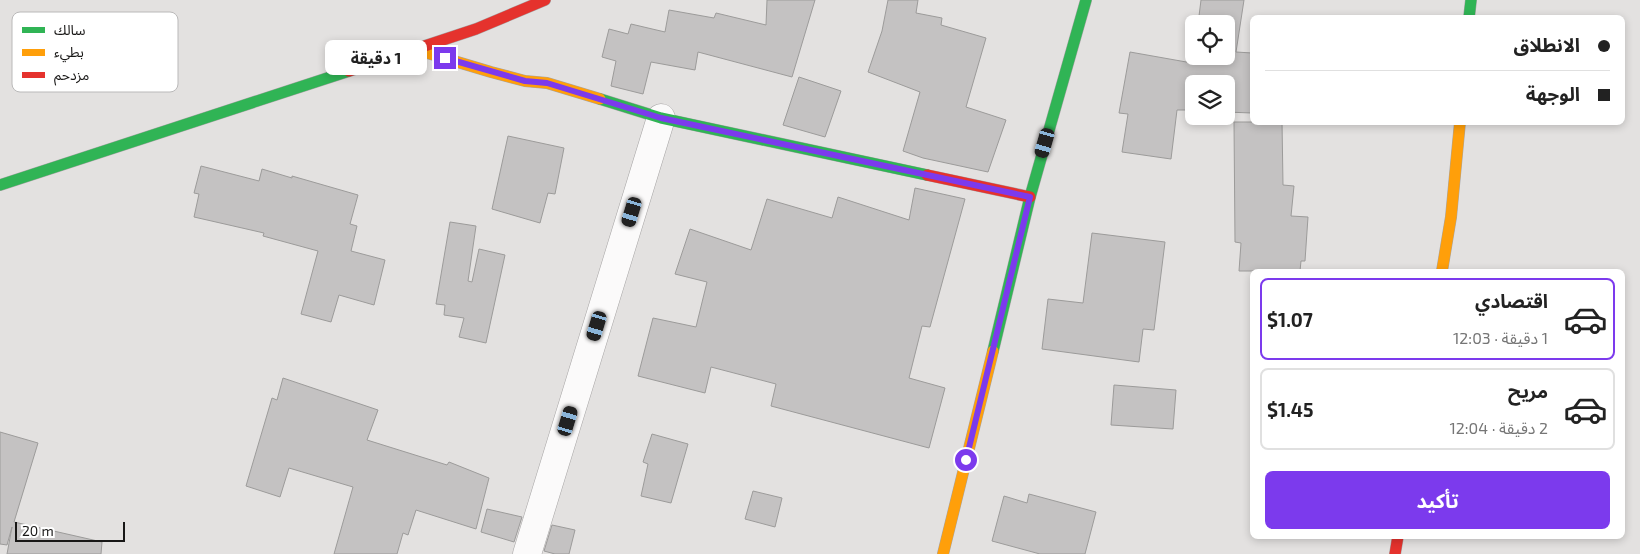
<!DOCTYPE html>
<html lang="ar">
<head>
<meta charset="utf-8">
<style>
  body { margin:0; font-family:"Exo 2","Noto Sans Arabic",sans-serif; background:#f2f2f2; color:#222; direction:rtl; height:100vh; display:flex; flex-direction:column; font-size:19px; white-space:nowrap }
  * { box-sizing:border-box; margin:0 }
  p { font-size:16px; color:#767676 }
  .icon { flex:none; width:28px; height:28px; fill:none; stroke:currentColor; stroke-width:2; stroke-linecap:round; stroke-linejoin:round }
  .map { position:relative; flex:1; overflow:hidden; direction:ltr }
  .sheet { position:absolute; left:1250px; top:269px; width:375px; height:270px; display:flex; flex-direction:column; background:#fff; border-radius:8px; box-shadow:0 2px 8px #0003; direction:rtl }
  .sheet>* { flex:none }
  .guide { position:absolute; left:1250px; top:15px; width:375px; height:110px; border-radius:8px; box-shadow:0 2px 8px #0003; direction:rtl; display:grid; align-content:center; height:110px; padding:0 15px; background:#fff }
  .controls { position:absolute; left:1185px; top:15px; display:grid; gap:10px }
  .controls a { display:grid; place-items:center; width:50px; height:50px; border-radius:8px; background:#fff; box-shadow:0 2px 8px #0003; font-size:25px }
  .scale { position:absolute; left:15px; bottom:12px; width:110px; box-sizing:border-box; padding-left:5px; border:2px solid #181716; border-top:0; font-size:14px; line-height:18px; white-space:nowrap; color:#181716; -webkit-text-stroke:4px #fff; paint-order:stroke }
  .end { position:absolute; width:22px; height:22px; margin:-11px; border:6px solid #7c3aed; background:#fff; box-shadow:0 0 0 2px #fff }
  .from { border-radius:50% }
  .bubble { position:absolute; height:35px; border-radius:8px; background:#fff; box-shadow:0 2px 8px #0003; font-size:16px; font-weight:700; line-height:35px; text-align:center; direction:rtl }
  .car { position:absolute; width:15px; height:30px; margin:-15px -8px; border-radius:6px; box-shadow:0 0 4px 1px #0007; background:linear-gradient(#222 24%,#8ab4d8 0 40%,#222 0 76%,#8ab4d8 0 86%,#222 0) }
  .guide b { display:flex; align-items:center; gap:18px; height:48px; font-size:19px }
  .guide b+b { border-top:1px solid #e0e0e0 }
  .guide i { width:12px; height:12px; background:#222 }
  ul { padding:9px 0 0; list-style:none }
  li { display:flex; align-items:center; gap:15px; height:82px; margin:0 10px 8px; padding:0 5px; border:2px solid #e0e0e0; border-radius:8px }
  li div { flex:1 }
  li b { display:block; font-size:19px }
  li em { font-style:normal; font-weight:700 }
  li.active { border-color:#7c3aed }
  li>.icon { width:45px; height:45px; stroke-width:1.5 }
  .primary-button { display:flex; gap:10px; margin-top:auto; padding:10px 15px }
  .primary-button a { flex:1; height:58px; border-radius:8px; background:#7c3aed; color:#fff; font-size:20px; font-weight:700; line-height:58px; text-align:center }
  .map>svg:first-child { display:block }
  .building { fill:#c4c2c2; stroke:#9c9b9a }
  .lines { fill:none; stroke-linecap:round; stroke-linejoin:round }
  .street-casing { stroke:#a6a4a4; stroke-width:29 }
  .fast-casing { stroke:#a6a4a4; stroke-width:12 }
  .slow-casing { stroke:#a6a4a4; stroke-width:12 }
  .jam-casing { stroke:#a6a4a4; stroke-width:12 }
  .street { stroke:#fbfafa; stroke-width:28 }
  .fast { stroke:#30b455; stroke-width:11 }
  .slow { stroke:#ff9f0a; stroke-width:11 }
  .jam { stroke:#e5322d; stroke-width:11 }
  .route { stroke:#7c3aed; stroke-width:6 }
  .key { fill:#fff; stroke:#bab9b9; stroke-width:1 }
  .key-label { font-size:14px; fill:#181716 }
</style>
</head>
<body>
<div class="map">
<svg width="1640" height="554" viewBox="0 0 1640 554">
  <rect width="100%" height="100%" fill="#e3e1e0"/>
  <g class="building">
    <polygon points="767,0 815,0 792,77 698,52 695,70 651,62 643,94 611,86 616,61 602,57 609,29 628,34 631,24 665,32 669,10 714,18 716,13 766,25"/>
    <polygon points="888,0 918,0 916,13 942,18 941,25 986,38 966,107 1006,120 988,172 923,158 903,151 920,92 868,72 882,31"/>
    <polygon points="1201,0 1244,0 1236,52 1252,53 1252,113 1226,112 1226,84 1194,84 1194,110 1177,110 1171,159 1122,152 1128,114 1119,113 1130,52 1192,63 1194,53 1194,56 1226,56 1226,24 1198,24"/>
    <polygon points="799,77 841,91 825,137 783,125"/>
    <polygon points="1234,122 1282,122 1283,185 1294,186 1291,216 1308,217 1305,261 1301,261 1300,271 1239,271 1241,243 1235,242"/>
    <polygon points="508,136 564,148 555,194 548,193 540,223 492,209"/>
    <polygon points="201,166 259,181 262,169 292,178 292,176 358,195 350,224 357,226 351,251 385,260 374,305 339,295 331,322 301,314 318,251 263,236 264,233 194,217 199,194 194,193"/>
    <polygon points="915,188 965,199 930,327 922,326 909,378 945,388 929,448 771,406 776,384 711,367 705,393 638,376 653,318 696,327 707,282 675,274 690,229 751,250 767,199 832,218 838,197 909,220"/>
    <polygon points="450,222 476,226 468,281 472,282 479,249 505,255 486,343 459,337 464,318 444,315 445,305 436,304"/>
    <polygon points="1092,233 1165,242 1154,330 1143,329 1139,362 1042,349 1048,299 1083,303"/>
    <polygon points="283,378 378,410 367,440 447,465 449,462 489,478 476,529 416,510 408,535 403,533 397,554 334,554 353,487 289,468 280,497 246,486 272,398 277,400"/>
    <polygon points="1114,385 1176,390 1173,429 1111,425"/>
    <polygon points="0,432 38,443 14,522 102,542 101,554 7,554 12,527 7,545 0,544"/>
    <polygon points="652,434 688,444 671,503 641,496 648,464 643,462"/>
    <polygon points="753,491 782,498 775,527 745,519"/>
    <polygon points="1029,494 1096,512 1085,554 1040,554 992,541 1004,496 1027,503"/>
    <polygon points="487,509 522,517 514,542 481,532"/>
    <polygon points="552,525 575,530 569,554 555,554 544,551"/>
  </g>
  <g class="lines">
    <g class="street-casing">
      <polyline id="street" points="527,554 661,118"/>
    </g>
    <g class="fast-casing">
      <g id="fast">
        <polyline points="1469,18 1471,0"/>
        <polyline points="600,99 661,118 927,175"/>
        <polyline points="0,185 349,71"/>
        <polyline points="993,351 1030,197 1086,0"/>
      </g>
    </g>
    <g class="slow-casing">
      <g id="slow">
        <polyline points="414,49 491,72 525,81 547,83 600,99"/>
        <polyline points="1442,271 1451,217 1460,122"/>
        <polyline points="943,554 993,351"/>
      </g>
    </g>
    <g class="jam-casing">
      <g id="jam">
        <polyline points="349,71 476,29 545,0"/>
        <polyline points="927,175 1030,197"/>
        <polyline points="1395,554 1398,536"/>
      </g>
    </g>
    <use href="#street" class="street"/>
    <use href="#fast" class="fast"/>
    <use href="#slow" class="slow"/>
    <use href="#jam" class="jam"/>
  </g>
  <g class="lines">
    <polyline class="route" points="445,58 525,81 547,83 661,118 1030,197 966,460"/>
  </g>
  <rect x="12" y="12" width="166" height="80" rx="8" class="key"/>
  <rect x="22" y="27" width="23" height="6" fill="#30b455"/>
  <rect x="22" y="49" width="23" height="7" fill="#ff9f0a"/>
  <rect x="22" y="72" width="23" height="6" fill="#e5322d"/>
  <g class="key-label">
    <text x="54" y="35">سالك</text>
    <text x="54" y="57">بطيء</text>
    <text x="54" y="80">مزدحم</text>
  </g>
</svg>
<div class="controls">
<a><svg class="icon" aria-label="locate" viewBox="0 0 24 24"><circle cx="12" cy="12" r="6"/><path d="M12 2v4M12 18v4M2 12h4M18 12h4"/></svg></a>
<a><svg class="icon" aria-label="layers" viewBox="0 0 24 24"><path d="M12 4l9 5-9 5-9-5zM3 14l9 5 9-5"/></svg></a>
</div>
<div class="scale">20 m</div>
<i class="end from" style="left:966px;top:460px"></i>
<i class="end" style="left:445px;top:58px"></i>
<div class="bubble" style="left:325px;top:40px;width:102px">1 دقيقة</div>
<i class="car" style="left:1045px;top:143px;rotate:196deg"></i>
<i class="car" style="left:632px;top:212px;rotate:197deg"></i>
<i class="car" style="left:597px;top:326px;rotate:197deg"></i>
<i class="car" style="left:568px;top:421px;rotate:17deg"></i>
<div class="guide">
<b><i class="from"></i>الانطلاق</b>
<b><i></i>الوجهة</b>
</div>
<section class="sheet">
<ul>
<li class="active"><svg class="icon" aria-label="car" viewBox="0 0 24 24"><path d="M5 17H2v-5l4-1 3-4h7l3 4 3 1v5h-3M9 17h6M6 11h13"/><circle cx="7" cy="17" r="2"/><circle cx="17" cy="17" r="2"/></svg><div><b>اقتصادي</b><p>1 دقيقة · 12:03</p></div><em>$1.07</em></li>
<li><svg class="icon" aria-label="car" viewBox="0 0 24 24"><path d="M5 17H2v-5l4-1 3-4h7l3 4 3 1v5h-3M9 17h6M6 11h13"/><circle cx="7" cy="17" r="2"/><circle cx="17" cy="17" r="2"/></svg><div><b>مريح</b><p>2 دقيقة · 12:04</p></div><em>$1.45</em></li>
</ul>
<div class="primary-button"><a>تأكيد</a></div>
</section>
</div>
</body>
</html>
